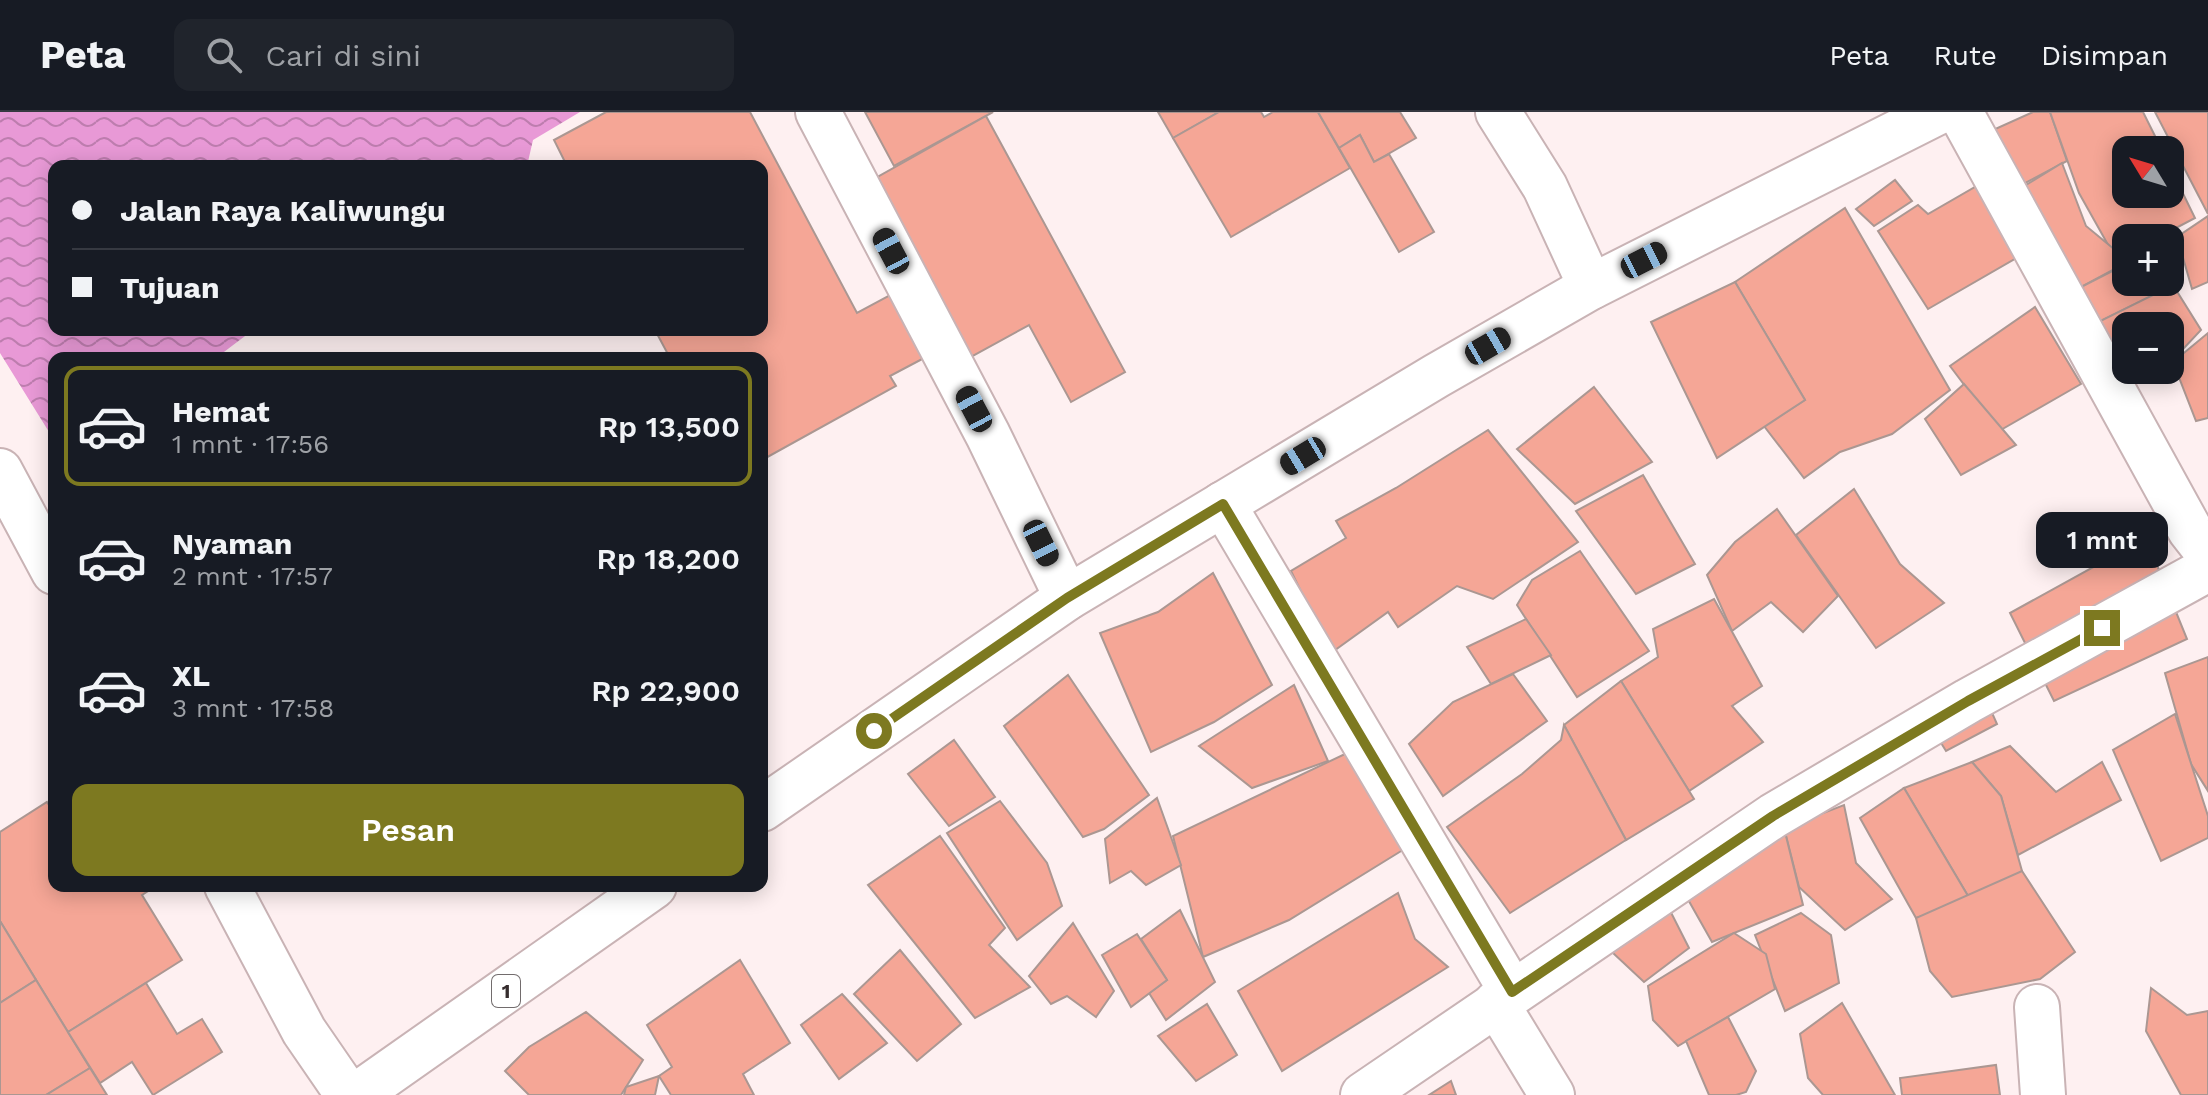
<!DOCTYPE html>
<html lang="id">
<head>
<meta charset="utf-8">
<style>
  body { margin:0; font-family:"Work Sans",sans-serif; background:#20242c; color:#f1f3f6; height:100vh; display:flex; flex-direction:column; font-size:30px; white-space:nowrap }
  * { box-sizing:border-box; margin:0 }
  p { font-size:26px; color:#9ea1a6 }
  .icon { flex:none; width:44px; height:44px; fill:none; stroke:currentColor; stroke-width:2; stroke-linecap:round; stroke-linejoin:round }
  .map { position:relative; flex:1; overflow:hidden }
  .details { position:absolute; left:48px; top:240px; width:720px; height:540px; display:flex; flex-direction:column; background:#171b24; border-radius:16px; box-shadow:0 4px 20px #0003 }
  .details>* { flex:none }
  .hud { position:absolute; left:48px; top:48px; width:720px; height:176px; border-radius:16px; box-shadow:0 4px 20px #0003; display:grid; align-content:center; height:176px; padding:0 24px; background:#171b24 }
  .needle { width:52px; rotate:308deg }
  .controls { position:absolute; left:2112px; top:24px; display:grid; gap:16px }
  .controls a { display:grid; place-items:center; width:72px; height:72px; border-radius:16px; background:#171b24; box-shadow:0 4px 20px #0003; font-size:40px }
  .end { position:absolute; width:36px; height:36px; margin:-18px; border:10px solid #7d7920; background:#fff; box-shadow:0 0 0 4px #fff }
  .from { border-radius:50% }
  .bubble { position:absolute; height:56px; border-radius:16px; background:#171b24; box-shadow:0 4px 20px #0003; font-size:26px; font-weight:600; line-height:56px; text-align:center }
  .car { position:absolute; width:24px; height:48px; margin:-24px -12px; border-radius:10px; box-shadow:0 0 6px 2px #0007; background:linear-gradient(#222 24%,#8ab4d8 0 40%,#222 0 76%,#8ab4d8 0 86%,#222 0) }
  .hud b { display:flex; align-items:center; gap:28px; height:76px; font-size:30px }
  .hud b+b { border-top:2px solid #363941 }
  .hud i { width:20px; height:20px; background:#f1f3f6 }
  ul { padding:14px 0 0; list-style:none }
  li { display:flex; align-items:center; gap:24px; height:120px; margin:0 16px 12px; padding:0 8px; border:4px solid transparent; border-radius:16px }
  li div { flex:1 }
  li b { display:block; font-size:30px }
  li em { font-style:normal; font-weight:600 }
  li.on { border-color:#7d7920 }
  li>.icon { width:72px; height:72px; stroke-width:1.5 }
  .primary-button { display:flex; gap:16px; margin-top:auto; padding:16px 24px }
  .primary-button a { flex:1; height:92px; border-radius:16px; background:#7d7920; color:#fff; font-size:32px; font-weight:600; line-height:92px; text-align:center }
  header { display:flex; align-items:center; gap:48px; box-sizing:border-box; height:112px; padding:0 40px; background:#171b24; border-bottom:2px solid #363941 }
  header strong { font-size:38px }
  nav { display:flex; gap:44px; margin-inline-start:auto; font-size:28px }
  .search { width:560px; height:72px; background:#20242c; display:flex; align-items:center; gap:20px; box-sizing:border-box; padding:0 28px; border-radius:16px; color:#9ea1a6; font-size:30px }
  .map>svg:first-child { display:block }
  .water { fill:url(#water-waves) }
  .building { fill:#f5a696; stroke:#ab9792; stroke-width:2 }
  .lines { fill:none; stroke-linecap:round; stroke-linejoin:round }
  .street-casing { stroke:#c9b3b5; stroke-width:48 }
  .primary-casing { stroke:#c9b3b5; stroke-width:48 }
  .street { stroke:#fff; stroke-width:44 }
  .primary { stroke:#fff; stroke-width:44 }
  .route { stroke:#7d7920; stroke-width:10 }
  .labels { text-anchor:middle; stroke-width:8; stroke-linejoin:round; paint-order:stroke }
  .shield { fill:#fff; stroke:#726c6d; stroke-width:2 }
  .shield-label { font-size:20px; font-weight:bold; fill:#362d2e }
</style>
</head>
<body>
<header>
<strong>Peta</strong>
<div class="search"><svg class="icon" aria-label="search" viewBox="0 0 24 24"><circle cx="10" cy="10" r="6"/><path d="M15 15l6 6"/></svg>Cari di sini</div>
<nav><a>Peta</a><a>Rute</a><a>Disimpan</a></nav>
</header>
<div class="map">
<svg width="2208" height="983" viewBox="0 0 2208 983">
  <defs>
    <pattern id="water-waves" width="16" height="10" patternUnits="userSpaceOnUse" patternTransform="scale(2)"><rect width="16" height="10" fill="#e899d6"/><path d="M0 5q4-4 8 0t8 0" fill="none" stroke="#bd7dae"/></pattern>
  </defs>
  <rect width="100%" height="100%" fill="#fef0f1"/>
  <polygon class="water" points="0,0 580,0 533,28 527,54 54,54 54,218 253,218 216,246 54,246 54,328 0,241"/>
  <g class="building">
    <polygon points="606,0 750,0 857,201 892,182 926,245 890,264 896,274 762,348 762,246 670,246 655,218 762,218 762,54 567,54 554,28"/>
    <polygon points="865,0 993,0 894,54"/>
    <polygon points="1158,0 1219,0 1173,26"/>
    <polygon points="1219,0 1261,0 1264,5 1273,0 1318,0 1350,56 1231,125 1173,26"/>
    <polygon points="1318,0 1400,0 1416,26 1374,50 1360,23 1339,36"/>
    <polygon points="2033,0 2050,0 2067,49 2012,78 1982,23"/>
    <polygon points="2050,0 2143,0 2162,38 2126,38 2126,82 2170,82 2170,55 2195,106 2157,126 2126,126 2126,142 2116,147 2079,81"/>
    <polygon points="2155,0 2208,0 2208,102"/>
    <polygon points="986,4 1125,260 1071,290 1029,213 971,245 874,67"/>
    <polygon points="1360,23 1374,50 1389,42 1434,120 1399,140 1339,36"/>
    <polygon points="2062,51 2086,114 2126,147 2126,151 2070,181 1998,90"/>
    <polygon points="1895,68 1912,89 1874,114 1856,97"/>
    <polygon points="1975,75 1991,87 2018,145 1928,197 1878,119 1918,93 1928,102"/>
    <polygon points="1845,96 1950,278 1892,322 1840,340 1804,366 1764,314 1805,288 1735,170"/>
    <polygon points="2208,104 2208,170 2192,177 2177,125"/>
    <polygon points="2126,152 2126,170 2159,170 2162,179 2097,211 2084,197 2083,174"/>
    <polygon points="1735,170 1805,288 1717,346 1651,210"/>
    <polygon points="2173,173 2201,218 2170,251 2170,214 2126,214 2126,258 2153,258 2096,282 2072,223"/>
    <polygon points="2035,195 2081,272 1999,319 1950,254"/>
    <polygon points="2208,221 2208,306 2196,309 2173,250"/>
    <polygon points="1964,272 2016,333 1961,363 1925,307"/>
    <polygon points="1594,275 1652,350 1575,392 1517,337"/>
    <polygon points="1488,318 1578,430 1493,487 1457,474 1398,515 1388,500 1331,541 1291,459 1346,426 1336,409 1396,376"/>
    <polygon points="1643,363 1695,452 1636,482 1576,399"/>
    <polygon points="1854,377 1900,452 1944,491 1876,536 1796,423"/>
    <polygon points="1777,397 1838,484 1803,520 1771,490 1732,519 1707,463 1735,430"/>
    <polygon points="2146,426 2187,527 2054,589 2010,501"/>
    <polygon points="1580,439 1649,539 1577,585 1517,493 1532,468"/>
    <polygon points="1213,461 1272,573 1214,610 1151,640 1100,521 1158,500"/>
    <polygon points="1714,487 1762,574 1732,594 1763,630 1689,679 1621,569 1658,545 1653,517"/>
    <polygon points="1526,507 1551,543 1491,572 1467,535"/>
    <polygon points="2208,545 2208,679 2191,652 2165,561"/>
    <polygon points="1513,562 1547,609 1443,684 1409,632 1453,590"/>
    <polygon points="1068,563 1149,683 1104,717 1083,725 1004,614"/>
    <polygon points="1976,565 1997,612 1946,639 1922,600"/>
    <polygon points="1621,569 1694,687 1626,728 1564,613"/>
    <polygon points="1294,573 1328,649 1252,676 1199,634"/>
    <polygon points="2175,602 2208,704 2208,726 2161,749 2113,638"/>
    <polygon points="1564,613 1626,728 1510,801 1447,715 1522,662 1561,628"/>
    <polygon points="954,628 995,685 949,714 908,662"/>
    <polygon points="2010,634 2056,680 2102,650 2121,688 2018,743 2001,684 1972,650"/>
    <polygon points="1347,641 1406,736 1289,808 1203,845 1173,724"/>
    <polygon points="1972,650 2001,684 2022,759 1971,789 1904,676"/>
    <polygon points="1904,676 1971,789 1916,806 1860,706"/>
    <polygon points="1157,686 1181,753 1146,773 1131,759 1110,771 1105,727"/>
    <polygon points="1000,689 1047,751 1062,794 1017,828 947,721"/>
    <polygon points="47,690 54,701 54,774 156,774 142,783 182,848 68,920 0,809 0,720"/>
    <polygon points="1844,693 1856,751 1892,787 1845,818 1799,775 1784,716"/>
    <polygon points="1784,716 1803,793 1712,830 1681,775"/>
    <polygon points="940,724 1005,816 989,833 1030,875 975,906 868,773"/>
    <polygon points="2022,759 2075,840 2040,867 1952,885 1930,859 1916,806"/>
    <polygon points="1654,767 1689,836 1644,870 1613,841 1603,792"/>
    <polygon points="1398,781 1415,827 1448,855 1282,959 1238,879"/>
    <polygon points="1180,798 1215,870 1166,908 1149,881 1167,868 1141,827"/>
    <polygon points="1801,801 1831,823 1839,871 1785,899 1755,823"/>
    <polygon points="0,809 36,868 0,891"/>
    <polygon points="1073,811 1114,879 1096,905 1067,884 1051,892 1029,864"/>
    <polygon points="1734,821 1766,842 1775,877 1678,934 1653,908 1648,874"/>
    <polygon points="1137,822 1167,868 1131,895 1102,843"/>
    <polygon points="900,838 961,912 917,949 854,882"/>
    <polygon points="740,848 790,931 743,962 754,983 671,983 659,964 672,955 647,913"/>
    <polygon points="36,868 90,956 46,983 0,983 0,891"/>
    <polygon points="146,871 177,922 202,907 222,940 153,983 132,950 100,971 68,920"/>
    <polygon points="2151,876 2187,903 2208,899 2208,983 2181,983 2146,919"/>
    <polygon points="842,882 887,931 839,967 801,913"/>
    <polygon points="1842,891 1895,983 1823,983 1808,966 1800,922"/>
    <polygon points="1207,892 1237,943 1196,969 1158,924"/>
    <polygon points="586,900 643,948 621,983 529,983 505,959 529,935"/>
    <polygon points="1728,905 1756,959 1746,980 1736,983 1709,983 1686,929"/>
    <polygon points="1996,953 2000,983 1902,983 1900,966"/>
    <polygon points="90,956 107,983 46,983"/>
    <polygon points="659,964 655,983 624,983 626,975"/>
    <polygon points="1451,969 1456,983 1429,983"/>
  </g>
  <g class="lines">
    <g class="street-casing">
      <g id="street">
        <polyline points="818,0 988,323 1067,486"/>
        <polyline points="1498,0 1545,75 1591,175"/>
        <polyline points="1960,0 2190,418 2208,441"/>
        <polyline points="0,359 54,460"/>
        <polyline points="1223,392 1512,880"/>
        <polyline points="227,774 304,919 348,983"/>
        <polyline points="1496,891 1552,983"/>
        <polyline points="2037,895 2043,983"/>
        <polyline points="1363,983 1773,704 1968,589 2208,457"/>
      </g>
    </g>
    <g class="primary-casing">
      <g id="primary">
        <polyline points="762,697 1067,486 1436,264 1591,175 1938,0"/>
        <polyline points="357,983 654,774"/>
      </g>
    </g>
    <use href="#street" class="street"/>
    <use href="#primary" class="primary"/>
  </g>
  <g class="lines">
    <polyline class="route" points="874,619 1067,486 1223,392 1512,880 1773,704 1968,589 2102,516"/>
  </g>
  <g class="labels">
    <rect class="shield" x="492" y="863" width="28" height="32" rx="6"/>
    <g class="shield-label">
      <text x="506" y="886">1</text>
    </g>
  </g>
</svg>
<div class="controls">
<a><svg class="needle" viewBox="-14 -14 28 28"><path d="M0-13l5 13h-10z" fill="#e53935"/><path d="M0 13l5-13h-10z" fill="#9ea1a6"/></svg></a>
<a>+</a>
<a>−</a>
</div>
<i class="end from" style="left:874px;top:619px"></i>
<i class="end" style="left:2102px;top:516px"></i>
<div class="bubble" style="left:2036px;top:400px;width:132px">1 mnt</div>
<i class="car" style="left:891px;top:139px;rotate:332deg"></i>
<i class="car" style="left:1644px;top:148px;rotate:63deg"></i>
<i class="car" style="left:1488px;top:234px;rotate:60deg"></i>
<i class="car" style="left:974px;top:297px;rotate:332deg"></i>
<i class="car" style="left:1303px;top:344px;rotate:239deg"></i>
<i class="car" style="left:1041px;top:431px;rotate:154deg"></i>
<div class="hud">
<b><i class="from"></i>Jalan Raya Kaliwungu</b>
<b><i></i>Tujuan</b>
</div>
<section class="details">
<ul>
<li class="on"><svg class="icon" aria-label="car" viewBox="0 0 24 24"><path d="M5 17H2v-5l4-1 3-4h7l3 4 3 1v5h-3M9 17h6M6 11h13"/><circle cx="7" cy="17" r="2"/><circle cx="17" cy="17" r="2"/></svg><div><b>Hemat</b><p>1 mnt · 17:56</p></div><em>Rp 13,500</em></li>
<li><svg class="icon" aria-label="car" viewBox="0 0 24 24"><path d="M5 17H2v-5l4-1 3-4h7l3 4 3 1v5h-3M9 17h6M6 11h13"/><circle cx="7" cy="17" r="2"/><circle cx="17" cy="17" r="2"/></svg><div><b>Nyaman</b><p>2 mnt · 17:57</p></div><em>Rp 18,200</em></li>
<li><svg class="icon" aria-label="car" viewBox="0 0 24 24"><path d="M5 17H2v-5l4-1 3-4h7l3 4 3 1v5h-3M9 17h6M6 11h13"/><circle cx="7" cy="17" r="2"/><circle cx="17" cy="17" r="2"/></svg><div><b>XL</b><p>3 mnt · 17:58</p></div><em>Rp 22,900</em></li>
</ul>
<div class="primary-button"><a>Pesan</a></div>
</section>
</div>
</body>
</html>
